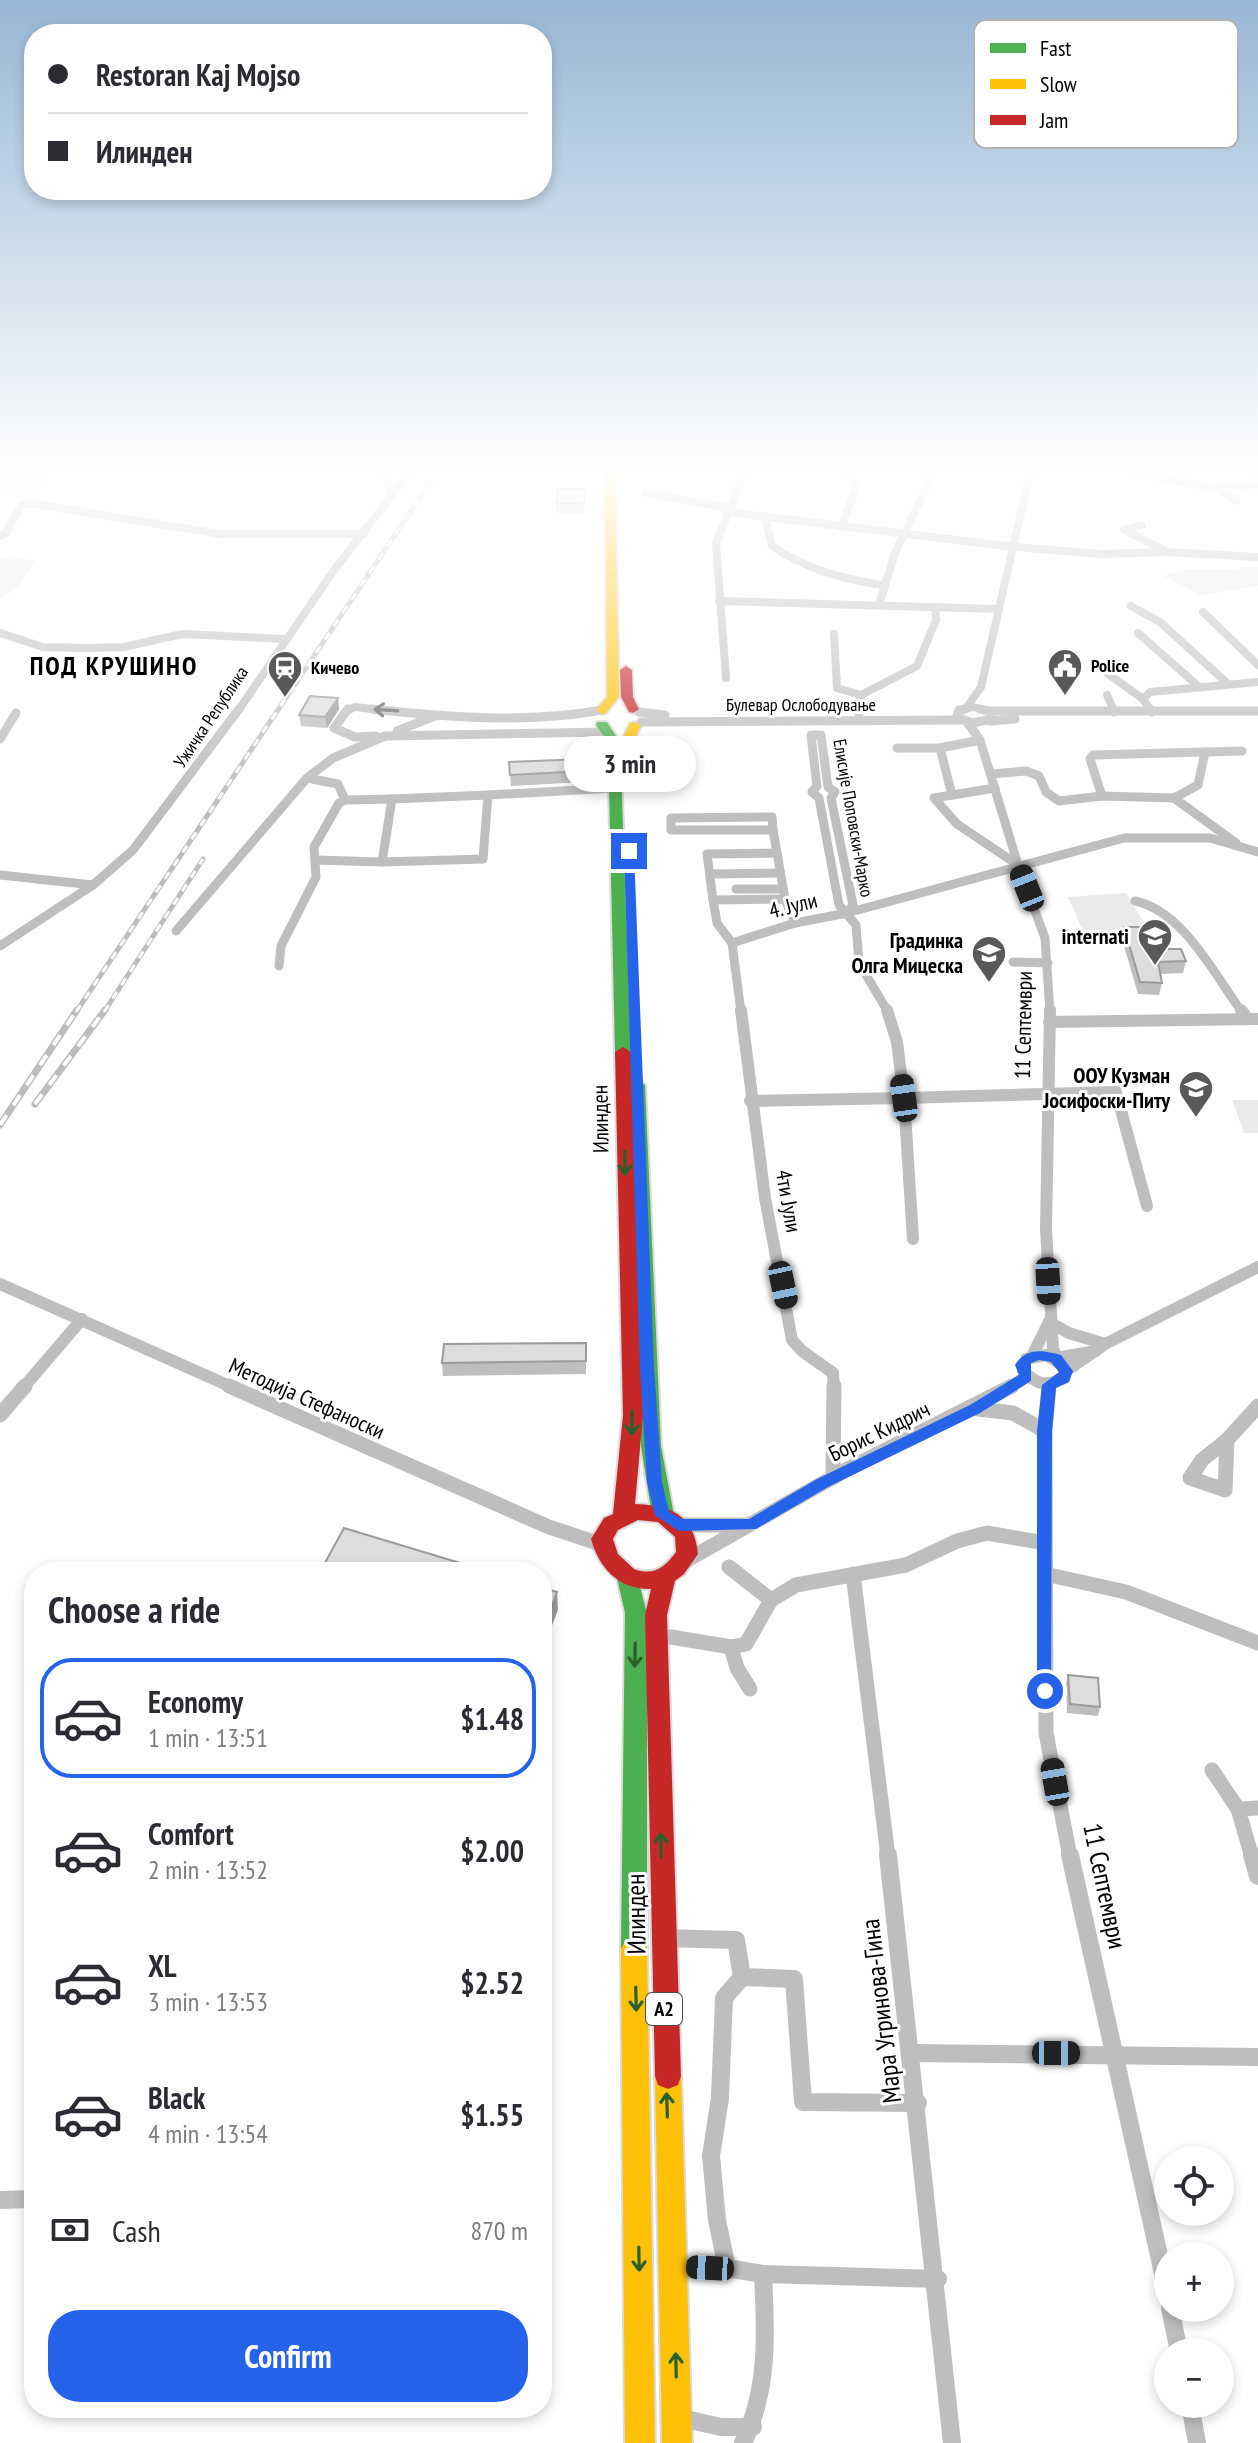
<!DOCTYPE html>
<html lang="en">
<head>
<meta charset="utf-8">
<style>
  body { margin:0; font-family:"PT Sans Narrow",sans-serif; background:#f2f2f3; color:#2b2b33; height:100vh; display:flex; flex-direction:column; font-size:30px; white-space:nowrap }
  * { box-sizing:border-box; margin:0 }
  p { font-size:26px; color:#7c7c81 }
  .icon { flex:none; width:44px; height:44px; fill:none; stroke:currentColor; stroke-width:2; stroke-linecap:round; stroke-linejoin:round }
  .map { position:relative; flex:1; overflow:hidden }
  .side { position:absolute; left:24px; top:1562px; width:528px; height:856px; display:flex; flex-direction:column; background:#fff; border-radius:32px; box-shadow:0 4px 12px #0003 }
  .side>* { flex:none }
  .hud { position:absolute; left:24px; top:24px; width:528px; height:176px; border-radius:32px; box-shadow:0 4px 12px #0003; display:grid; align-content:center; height:176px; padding:0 24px; background:#fff }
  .fabs { position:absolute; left:1154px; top:2146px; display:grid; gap:16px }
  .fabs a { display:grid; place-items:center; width:80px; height:80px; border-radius:50%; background:#fff; box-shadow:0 4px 12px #0003; font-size:40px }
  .end { position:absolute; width:36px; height:36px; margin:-18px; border:10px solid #2563eb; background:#fff; box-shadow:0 0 0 4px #fff }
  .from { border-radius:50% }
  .bubble { position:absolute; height:56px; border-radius:28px; background:#fff; box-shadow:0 4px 12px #0003; font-size:26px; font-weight:600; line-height:56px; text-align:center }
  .car { position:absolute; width:24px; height:48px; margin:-24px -12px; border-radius:10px; box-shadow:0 0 6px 2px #0007; background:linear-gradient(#222 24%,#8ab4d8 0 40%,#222 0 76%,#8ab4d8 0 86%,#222 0) }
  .hud b { display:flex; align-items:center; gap:28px; height:76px; font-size:30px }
  .hud b+b { border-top:2px solid #e1e1e2 }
  .hud i { width:20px; height:20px; background:#2b2b33 }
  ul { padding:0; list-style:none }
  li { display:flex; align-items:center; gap:24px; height:120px; margin:0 16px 12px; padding:0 8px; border:4px solid transparent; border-radius:32px }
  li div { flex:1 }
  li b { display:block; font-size:30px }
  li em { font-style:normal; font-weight:600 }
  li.current { border-color:#2563eb }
  li>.icon { width:72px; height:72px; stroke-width:1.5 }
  h2 { padding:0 24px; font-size:36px; line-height:96px }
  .pay { display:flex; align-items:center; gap:20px; height:88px; padding:0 24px; font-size:30px }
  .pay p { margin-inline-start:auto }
  .primary-button { display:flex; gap:16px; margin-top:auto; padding:16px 24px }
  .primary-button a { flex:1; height:92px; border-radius:32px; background:#2563eb; color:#fff; font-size:32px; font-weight:600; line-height:92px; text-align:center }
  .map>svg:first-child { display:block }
  .green { fill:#eaeaea }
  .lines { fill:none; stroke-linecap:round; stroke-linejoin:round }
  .fast-casing { stroke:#dbdbdb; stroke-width:4 }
  .slow-casing { stroke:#dbdbdb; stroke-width:4 }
  .jam-casing { stroke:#dbdbdb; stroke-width:4 }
  .street-far4 { stroke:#bebebe; stroke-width:8 }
  .street-far3 { stroke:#bebebe; stroke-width:9 }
  .street-far2 { stroke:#bebebe; stroke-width:12 }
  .street-far1 { stroke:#bebebe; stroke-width:15 }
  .street { stroke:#bebebe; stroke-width:18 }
  .fast { fill:#4caf50; fill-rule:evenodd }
  .slow { fill:#ffc107; fill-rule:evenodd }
  .jam { fill:#c62828; fill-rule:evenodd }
  .rail-far1-casing { stroke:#bdbdbd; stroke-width:5 }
  .rail-casing { stroke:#bdbdbd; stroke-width:7 }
  .rail-far1 { stroke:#fff; stroke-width:3; stroke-dasharray:8; stroke-linecap:butt }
  .rail { stroke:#fff; stroke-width:4; stroke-dasharray:12; stroke-linecap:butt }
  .wall { fill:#bebebe }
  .shaded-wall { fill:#9b9b9b }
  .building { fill:#ddd; stroke:#9b9b9b; stroke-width:2 }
  .oneway { stroke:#686868 }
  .oneway2 { stroke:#2a602c }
  .route { fill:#2563eb }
  .labels { text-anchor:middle; stroke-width:6; stroke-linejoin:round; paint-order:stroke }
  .far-poi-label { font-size:18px; font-weight:bold; fill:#000; stroke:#fff; text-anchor:start }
  .far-street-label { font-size:18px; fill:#000; stroke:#fff }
  .shield { fill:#fff; stroke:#4c4c4c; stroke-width:2 }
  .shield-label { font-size:20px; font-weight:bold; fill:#000 }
  .street-label { font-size:22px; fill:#000; stroke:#fff }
  .poi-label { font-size:22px; font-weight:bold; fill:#000; stroke:#fff; text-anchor:end }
  .far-district-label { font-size:26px; font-weight:bold; letter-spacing:2px; fill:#000; stroke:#fff }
  .near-street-label { font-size:26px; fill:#000; stroke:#fff }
  .key { fill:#fff; stroke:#b2b2b2; stroke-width:2 }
  .key-label { font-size:22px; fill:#000 }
</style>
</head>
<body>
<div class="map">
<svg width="1258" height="2443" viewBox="0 0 1258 2443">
  <rect width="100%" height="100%" fill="#fff"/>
  <g class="green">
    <polygon points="0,469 66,469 34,494 0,496"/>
    <polygon points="0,558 35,560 15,590 0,598"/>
    <polygon points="1242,567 1258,567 1258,586 1201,595 1163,576 1187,569 1237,570"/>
    <polygon points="1126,893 1149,932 1085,936 1068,897"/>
    <polygon points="1232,1100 1258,1100 1258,1133 1244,1133"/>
  </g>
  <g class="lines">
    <g class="fast-casing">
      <g id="fast">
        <polygon points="597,722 607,722 620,742 631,1052 623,1057 615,1052 608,742 596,725"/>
        <polygon points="637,1080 645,1085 661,1446 674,1515 670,1521 663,1523 656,1521 652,1515 641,1446 629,1085"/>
        <polygon points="628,1569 636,1572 647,1613 647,1949 643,1957 634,1961 625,1957 621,1949 625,1613 617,1578 620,1572"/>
      </g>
    </g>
    <g class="slow-casing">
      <g id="slow">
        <polygon points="605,469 615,469 619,697 606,713 602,714 596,710 607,697"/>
        <polygon points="635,722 641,726 633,742 634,765 627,769 620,765 621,742 630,723"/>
        <polygon points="634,1937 643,1941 647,1949 655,2443 625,2443 621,1949 625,1941"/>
        <polygon points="668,2063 678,2067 681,2076 692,2443 662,2443 655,2076 658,2067"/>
      </g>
    </g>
    <g class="jam-casing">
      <g id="jam">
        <polygon points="626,666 632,670 633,697 639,709 633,713 629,712 621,697 620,670"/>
        <path d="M623,1047L631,1052L643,1415L635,1504C671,1505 694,1515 698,1554L684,1574L675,1581L667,1615L681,2076L678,2085L668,2089L658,2085L655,2076L645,1615L651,1589C619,1590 599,1568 591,1539L604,1518L613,1514L623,1415L615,1052ZM638,1520L658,1522L675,1537L676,1552C664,1568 654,1576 634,1569L618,1554L613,1539L618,1530Z"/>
      </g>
    </g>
    <g class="street-far4">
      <polyline points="389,469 386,474 390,494"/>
      <polyline points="836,469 852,479 856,488 841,527"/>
      <polyline points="1240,469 1258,474"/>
      <polyline points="1125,471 1216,488"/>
      <polyline points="646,493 728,508"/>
      <polyline points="1236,501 1215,486 1258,485"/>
      <polyline points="726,512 1015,547 1101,554 1167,552 1258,557"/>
      <path d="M765,516L772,546C806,569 842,579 882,585"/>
      <polyline points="1142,525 1124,530 1164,550"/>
      <polyline points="0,536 6,533 21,505 28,503 221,534 364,534"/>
      <polyline points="719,601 999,609"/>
      <polyline points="879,605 895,553 935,469"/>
      <polyline points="1131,606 1160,622 1227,683"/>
      <polyline points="1203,612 1258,665"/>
      <polyline points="0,633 43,647 87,648 124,647 182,634 286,639"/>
      <polyline points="1138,633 1197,685"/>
      <polyline points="834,634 837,688 861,695"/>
      <polyline points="1093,663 1143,699"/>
      <polyline points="726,678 716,543 746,469"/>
      <polyline points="1107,695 1114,711"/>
      <polyline points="967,707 981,687 1031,469"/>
      <polyline points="238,711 332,573 412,469"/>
      <polyline points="346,711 355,707 389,711"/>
      <polyline points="598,711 602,710"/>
      <polyline points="859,711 861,695 917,666 936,620 935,607"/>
      <polyline points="959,711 973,707 988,711"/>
      <polyline points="1151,711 1143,699 1150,692 1258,682"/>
    </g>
    <g class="street-far3">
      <polyline points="348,709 334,728 355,737 376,736"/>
      <path d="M371,709C446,717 527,724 602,710"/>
      <polyline points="965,709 959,710 957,717 972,723 992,719 989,711 980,709"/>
      <polyline points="1113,709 1114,712"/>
      <polyline points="1150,709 1152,712"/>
      <polyline points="989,711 1258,711"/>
      <polyline points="639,712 665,715"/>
      <polyline points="859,714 860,709"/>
      <polyline points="990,721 1015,719"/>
      <polyline points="641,722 961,720"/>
      <polyline points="967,722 980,740 1018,865 1045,938 1050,1012"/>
      <polyline points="397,731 435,716"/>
      <polyline points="0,739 16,713"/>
      <polyline points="897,748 940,748 952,795"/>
      <polyline points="940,748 980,740"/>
      <polyline points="991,774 1026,771 1039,776 1046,792 1059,801 1102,796 1174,798 1198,785 1205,752 1242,751"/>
      <polyline points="307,778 338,784 345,800 392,799"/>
      <polyline points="995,788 934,798 957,824 1018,865"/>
      <polygon points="488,795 483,859 382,862 392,799"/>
      <polyline points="488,795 614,788"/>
      <polyline points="1102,796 1090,759 1093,755 1205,752"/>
      <polyline points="1174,798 1236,843"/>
      <polygon points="772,817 773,830 671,830 671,818"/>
      <polyline points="773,830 777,853"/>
      <polyline points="316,860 382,862"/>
      <polyline points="710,874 780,873"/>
      <polyline points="0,875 93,885"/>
      <polyline points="736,889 783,889"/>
      <polyline points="713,900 707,854 777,853 785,899"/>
      <path d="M1135,901C1183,911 1214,974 1242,1012"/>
      <polyline points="847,913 853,905 831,798 835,792 828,787 821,735 811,735 817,786 812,792 819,798 839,905 856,925 859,963 888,1012"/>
      <polyline points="176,931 307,778 333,758 385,736 607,732"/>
      <polyline points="732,943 717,923 713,900 785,899 795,923"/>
      <polyline points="0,946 93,885 133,850 239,709"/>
      <polyline points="1013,962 1048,963"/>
      <polyline points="279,966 281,946 316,877 314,847 339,803 345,800"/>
      <polyline points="741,1012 732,943 795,923 847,913 1124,838 1210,838 1258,852"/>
    </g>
    <g class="street-far2">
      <polyline points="741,1010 765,1198 792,1340 802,1351 833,1373 834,1388"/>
      <polyline points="887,1010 897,1042 904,1098 1116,1092 1147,1206"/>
      <polyline points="1050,1010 1046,1229 1053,1348 1056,1358 1096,1351"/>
      <polyline points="1241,1010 1248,1019"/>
      <polyline points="1049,1022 1258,1019"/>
      <polyline points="750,1101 904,1098 913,1239"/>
      <polyline points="0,1284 234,1388"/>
      <polyline points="1049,1322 1069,1333 1105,1344"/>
      <path d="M1046,1355L1064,1366V1378C1045,1387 1038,1385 1023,1371L1026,1359Z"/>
      <polyline points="1032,1356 1049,1322"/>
      <polyline points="1066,1371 1105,1344 1258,1267"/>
      <polyline points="23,1388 82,1319"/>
      <polyline points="1008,1388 1026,1377"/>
    </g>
    <g class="street-far1">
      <polyline points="229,1386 549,1527 600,1544"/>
      <polyline points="1049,1386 1045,1431 1046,1733 1070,1857"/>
      <polyline points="978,1409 1013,1413 1045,1431"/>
      <polyline points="0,1415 25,1386"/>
      <polygon points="1227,1440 1225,1490 1190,1478 1202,1460"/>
      <polyline points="1227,1440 1258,1406"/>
      <polyline points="833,1478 834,1386"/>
      <polyline points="679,1525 748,1525"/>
      <polyline points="682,1563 846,1470 1012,1386"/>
      <polyline points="729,1567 771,1600"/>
      <polyline points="853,1574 888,1857"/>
      <polyline points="1045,1574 1126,1592 1258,1643"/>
      <polyline points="671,1637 731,1647 737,1668 750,1689"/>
      <polyline points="731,1647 746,1644 771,1600 796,1585 906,1565 957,1541 987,1533 1045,1543"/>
      <polyline points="1212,1770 1238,1809"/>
      <polyline points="1252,1857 1238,1809 1258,1808"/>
    </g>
    <g class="street">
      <polyline points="888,1855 952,2443"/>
      <polyline points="1070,1855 1168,2296"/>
      <polyline points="1252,1855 1258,1876"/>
      <polyline points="662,1938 736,1940 742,1977"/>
      <polyline points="912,2053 1258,2057"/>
      <polyline points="0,2200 34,2199"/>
      <polyline points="674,2268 727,2268 763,2274"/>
      <polyline points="727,2268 717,2220 711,2156 720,2098 724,1998 742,1977 794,1979 803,2102 918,2103"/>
      <polyline points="1170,2308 1179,2352"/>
      <polyline points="1190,2404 1197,2443"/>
      <polyline points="677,2417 721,2427 753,2427"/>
      <path d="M743,2443C769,2389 766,2332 763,2274L938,2279"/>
    </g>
    <use href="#fast" class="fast"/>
    <use href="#slow" class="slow"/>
    <use href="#jam" class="jam"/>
    <g class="rail-far1-casing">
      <g id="rail-far1">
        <polyline points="76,1012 439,469"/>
        <polyline points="104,1012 203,859"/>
      </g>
    </g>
    <g class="rail-casing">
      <g id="rail">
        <polyline points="35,1104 105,1010"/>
        <polyline points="0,1125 77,1010"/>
      </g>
    </g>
    <use href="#rail-far1" class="rail-far1"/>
    <use href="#rail" class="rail"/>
  </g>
  <g class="wall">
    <polygon points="585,489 584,513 556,513 556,503"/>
    <polygon points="338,698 339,709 327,728 301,726 299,715"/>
    <polygon points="509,762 584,771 584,782 511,786"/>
    <polygon points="1124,927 1154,949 1186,961 1183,973 1160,974 1162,983 1159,995 1138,994 1122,939"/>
    <polygon points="586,1343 586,1374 443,1376 442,1363"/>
    <polygon points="1068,1675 1100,1707 1098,1716 1067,1713 1066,1684"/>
  </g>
  <g class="shaded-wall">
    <polygon points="338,698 339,709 327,728 325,717"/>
    <polygon points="557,1592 558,1610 542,1651 542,1632"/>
  </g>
  <g class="building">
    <polygon points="558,489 585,489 584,503 556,503"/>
    <polygon points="310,696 338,698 325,717 299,715"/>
    <polygon points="583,759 584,771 510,775 509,762"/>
    <polygon points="1124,927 1146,927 1154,949 1181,949 1186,961 1158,962 1162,983 1140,982"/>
    <polygon points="586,1343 586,1361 442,1363 444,1344"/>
    <polygon points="344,1528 490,1572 320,1572"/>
    <polygon points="542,1588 557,1592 542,1632"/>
    <polygon points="1068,1675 1098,1678 1100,1707 1070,1704"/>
  </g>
  <defs><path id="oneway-shaft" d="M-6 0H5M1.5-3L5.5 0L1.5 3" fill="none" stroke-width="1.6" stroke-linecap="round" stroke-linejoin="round" transform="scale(2)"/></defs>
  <use class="oneway" href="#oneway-shaft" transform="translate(386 710) rotate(-176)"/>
  <g class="oneway2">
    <use href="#oneway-shaft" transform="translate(625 1163) rotate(89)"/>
    <use href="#oneway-shaft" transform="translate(632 1423) rotate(90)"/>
    <use href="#oneway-shaft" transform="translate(635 1655) rotate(91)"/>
    <use href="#oneway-shaft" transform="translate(661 1845) rotate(-91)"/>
    <use href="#oneway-shaft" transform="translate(636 1999) rotate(89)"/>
    <use href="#oneway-shaft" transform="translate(667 2105) rotate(-92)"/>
    <use href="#oneway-shaft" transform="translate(639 2259) rotate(89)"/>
    <use href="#oneway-shaft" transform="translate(676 2365) rotate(-91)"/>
  </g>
  <linearGradient id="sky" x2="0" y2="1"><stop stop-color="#96b7d6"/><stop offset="0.58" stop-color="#fff"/><stop offset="1" stop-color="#fff" stop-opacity="0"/></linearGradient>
  <rect width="1258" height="811" fill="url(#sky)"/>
  <path class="route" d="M629,848L634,851L654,1368L662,1482L669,1512L682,1519H749L817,1479L970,1405L1019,1375L1015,1365C1026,1347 1043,1350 1061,1355L1073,1371L1069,1382L1056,1388L1052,1431L1051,1696L1045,1698L1037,1691V1431L1042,1385L1059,1372L1051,1362L1039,1360L1031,1363V1381L980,1413L828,1487L756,1529L679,1531L655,1515L647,1482L640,1368L624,851Z"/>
  <defs>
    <g id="civic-pin" transform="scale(1.8)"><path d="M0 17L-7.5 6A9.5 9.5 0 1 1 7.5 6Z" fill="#595959" stroke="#fff"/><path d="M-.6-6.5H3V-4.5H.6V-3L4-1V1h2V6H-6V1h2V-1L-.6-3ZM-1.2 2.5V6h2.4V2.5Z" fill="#fff"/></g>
    <g id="station-pin" transform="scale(1.8)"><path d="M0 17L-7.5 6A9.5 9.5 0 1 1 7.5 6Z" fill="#595959" stroke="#fff"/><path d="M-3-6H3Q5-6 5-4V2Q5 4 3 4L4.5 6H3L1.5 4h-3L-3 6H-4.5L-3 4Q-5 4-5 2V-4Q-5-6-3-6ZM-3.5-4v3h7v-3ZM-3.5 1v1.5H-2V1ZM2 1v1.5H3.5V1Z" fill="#fff"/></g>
    <g id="school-pin" transform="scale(1.8)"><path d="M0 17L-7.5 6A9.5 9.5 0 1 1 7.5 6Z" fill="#595959" stroke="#fff"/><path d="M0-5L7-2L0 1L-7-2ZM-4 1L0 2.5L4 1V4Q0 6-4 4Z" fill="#fff"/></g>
  </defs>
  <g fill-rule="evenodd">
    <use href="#civic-pin" x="1065" y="666"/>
    <use href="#station-pin" x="285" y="668"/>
    <use href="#school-pin" x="1155" y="936"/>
    <use href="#school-pin" x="989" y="953"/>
    <use href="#school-pin" x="1196" y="1088"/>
  </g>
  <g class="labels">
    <g class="far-poi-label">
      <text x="1091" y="672">Police</text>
      <text x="311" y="674">Кичево</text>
    </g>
    <g class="far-street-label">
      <text x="801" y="711">Булевар Ослободување</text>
      <text transform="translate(211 717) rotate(-56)" y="6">Ужичка Република</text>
      <text transform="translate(853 818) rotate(80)" y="6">Елисије Поповски-Марко</text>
    </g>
    <rect class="shield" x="646" y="1993" width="36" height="32" rx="6"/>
    <g class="shield-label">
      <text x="664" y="2016">A2</text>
    </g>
    <g class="street-label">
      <text transform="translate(793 905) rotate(-14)" y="8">4. Јули</text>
      <text transform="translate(1023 1025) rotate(-89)" y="8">11 Септември</text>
      <text transform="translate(600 1119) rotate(-91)" y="8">Илинден</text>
      <text transform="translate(789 1201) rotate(80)" y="8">4ти Јули</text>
      <text transform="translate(307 1398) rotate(24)" y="8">Методија Стефаноски</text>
      <text transform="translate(879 1431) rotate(-26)" y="8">Борис Кидрич</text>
    </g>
    <g class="poi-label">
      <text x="1129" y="944">internati</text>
      <text x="963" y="948">Градинка<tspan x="963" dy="25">Олга Мицеска</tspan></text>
      <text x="1170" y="1083">ООУ Кузман<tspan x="1170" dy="25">Јосифоски-Питу</tspan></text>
    </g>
    <g class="far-district-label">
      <text x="114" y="675">ПОД КРУШИНО</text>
    </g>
    <g class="near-street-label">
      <text transform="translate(1105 1886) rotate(78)" y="9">11 Септември</text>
      <text transform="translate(636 1914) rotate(-91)" y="9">Илинден</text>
      <text transform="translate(881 2011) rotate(-97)" y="9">Мара Угринова-Гина</text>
    </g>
  </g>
  <rect x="974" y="20" width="264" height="128" rx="12" class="key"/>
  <rect x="990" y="43" width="36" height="10" fill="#4caf50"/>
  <rect x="990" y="79" width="36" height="10" fill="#ffc107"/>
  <rect x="990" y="115" width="36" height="10" fill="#c62828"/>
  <g class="key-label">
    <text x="1040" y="56">Fast</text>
    <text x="1040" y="92">Slow</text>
    <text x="1040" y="128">Jam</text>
  </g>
</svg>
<div class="fabs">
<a><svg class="icon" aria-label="locate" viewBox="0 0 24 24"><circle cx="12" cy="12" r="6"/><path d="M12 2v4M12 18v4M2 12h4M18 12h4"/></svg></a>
<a>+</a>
<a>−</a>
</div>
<i class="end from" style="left:1045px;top:1691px"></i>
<i class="end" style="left:629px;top:851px"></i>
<div class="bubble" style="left:564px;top:736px;width:132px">3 min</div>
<i class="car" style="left:1027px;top:888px;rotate:338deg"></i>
<i class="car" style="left:904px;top:1098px;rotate:352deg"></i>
<i class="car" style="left:1048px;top:1281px;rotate:177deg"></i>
<i class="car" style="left:783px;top:1285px;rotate:168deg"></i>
<i class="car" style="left:1055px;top:1782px;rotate:350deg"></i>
<i class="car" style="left:1056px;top:2053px;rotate:90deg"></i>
<i class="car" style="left:710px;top:2268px;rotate:273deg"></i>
<div class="hud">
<b><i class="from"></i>Restoran Kaj Mojso</b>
<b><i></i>Илинден</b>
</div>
<section class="side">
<h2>Choose a ride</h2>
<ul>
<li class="current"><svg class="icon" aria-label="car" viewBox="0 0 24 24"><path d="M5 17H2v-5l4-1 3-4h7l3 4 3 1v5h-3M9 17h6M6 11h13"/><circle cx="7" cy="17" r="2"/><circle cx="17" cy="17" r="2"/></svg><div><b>Economy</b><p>1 min · 13:51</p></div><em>$1.48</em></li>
<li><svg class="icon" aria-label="car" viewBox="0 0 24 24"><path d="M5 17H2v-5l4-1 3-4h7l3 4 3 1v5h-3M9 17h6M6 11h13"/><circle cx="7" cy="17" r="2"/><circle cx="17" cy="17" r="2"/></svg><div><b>Comfort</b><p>2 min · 13:52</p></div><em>$2.00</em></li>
<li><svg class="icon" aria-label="car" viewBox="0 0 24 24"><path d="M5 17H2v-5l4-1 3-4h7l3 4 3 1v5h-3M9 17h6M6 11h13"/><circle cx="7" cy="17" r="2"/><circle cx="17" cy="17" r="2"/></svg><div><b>XL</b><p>3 min · 13:53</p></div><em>$2.52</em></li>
<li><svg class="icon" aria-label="car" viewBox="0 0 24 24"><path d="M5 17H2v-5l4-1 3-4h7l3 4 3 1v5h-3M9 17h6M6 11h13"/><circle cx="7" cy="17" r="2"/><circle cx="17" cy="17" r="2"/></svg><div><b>Black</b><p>4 min · 13:54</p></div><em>$1.55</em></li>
</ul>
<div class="pay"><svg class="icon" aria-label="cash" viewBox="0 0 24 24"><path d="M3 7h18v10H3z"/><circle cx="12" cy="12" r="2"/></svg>Cash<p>870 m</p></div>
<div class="primary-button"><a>Confirm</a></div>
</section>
</div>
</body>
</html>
